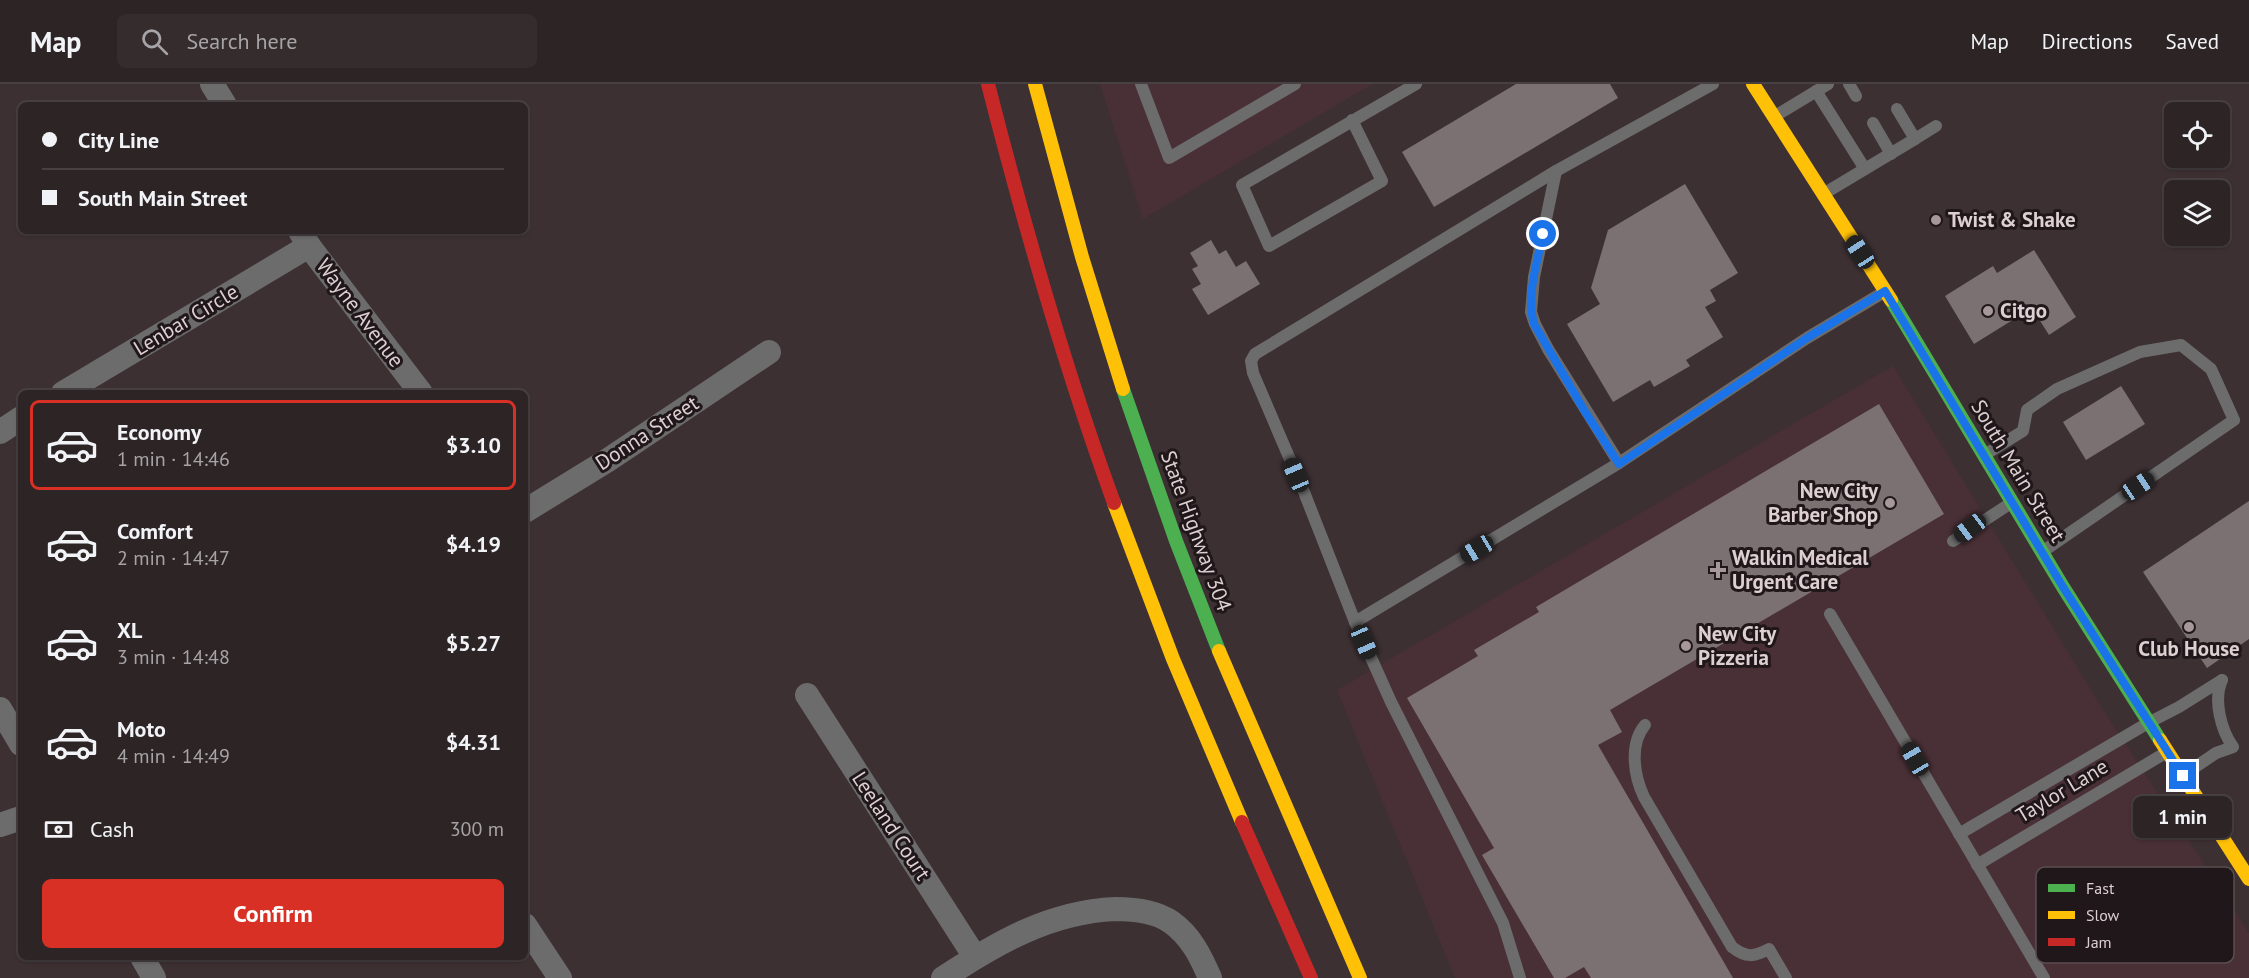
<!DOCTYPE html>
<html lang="en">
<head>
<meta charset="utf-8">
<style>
  body { margin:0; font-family:"PT Sans",sans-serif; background:#352c2e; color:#f1f3f6; height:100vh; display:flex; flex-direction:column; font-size:22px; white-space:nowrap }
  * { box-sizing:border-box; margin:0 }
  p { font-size:20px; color:#a7a4a7 }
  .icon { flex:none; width:33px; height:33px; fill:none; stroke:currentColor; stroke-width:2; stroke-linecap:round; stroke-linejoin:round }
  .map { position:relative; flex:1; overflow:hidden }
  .side { position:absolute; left:18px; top:306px; width:510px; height:570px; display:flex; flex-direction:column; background:#2d2426; border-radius:9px; box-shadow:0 2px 4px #0004,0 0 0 2px #484143 }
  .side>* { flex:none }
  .hud { position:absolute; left:18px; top:18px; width:510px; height:132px; border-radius:9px; box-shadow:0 2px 4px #0004,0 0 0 2px #484143; display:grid; align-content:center; height:132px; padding:0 24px; background:#2d2426 }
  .controls { position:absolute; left:2164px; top:18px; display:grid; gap:12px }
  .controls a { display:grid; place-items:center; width:66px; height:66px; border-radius:9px; background:#2d2426; box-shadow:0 2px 4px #0004,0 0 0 2px #484143; font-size:30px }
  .end { position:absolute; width:27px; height:27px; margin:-14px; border:8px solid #1a73e8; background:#fff; box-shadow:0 0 0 3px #fff }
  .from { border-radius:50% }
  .bubble { position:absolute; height:42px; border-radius:9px; background:#2d2426; box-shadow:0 2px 4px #0004,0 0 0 2px #484143; font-size:20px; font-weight:600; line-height:42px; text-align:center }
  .car { position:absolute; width:18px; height:36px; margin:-18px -9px; border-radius:8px; box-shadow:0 0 4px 2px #0007; background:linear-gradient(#222 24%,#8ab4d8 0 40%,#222 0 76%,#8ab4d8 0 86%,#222 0) }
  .hud b { display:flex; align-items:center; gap:21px; height:57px; font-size:22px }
  .hud b+b { border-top:2px solid #484143 }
  .hud i { width:15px; height:15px; background:#f1f3f6 }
  ul { padding:10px 0 0; list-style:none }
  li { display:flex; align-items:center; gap:18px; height:90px; margin:0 12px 9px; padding:0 12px; border:3px solid transparent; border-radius:9px }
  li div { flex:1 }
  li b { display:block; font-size:22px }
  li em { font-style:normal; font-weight:600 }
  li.selected { border-color:#d93025 }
  li>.icon { width:54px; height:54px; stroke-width:1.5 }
  .pay { display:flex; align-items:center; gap:15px; height:66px; padding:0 24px; font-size:22px }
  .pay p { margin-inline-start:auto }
  .button { display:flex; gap:12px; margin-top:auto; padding:12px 24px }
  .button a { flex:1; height:69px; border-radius:9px; background:#d93025; color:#fff; font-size:24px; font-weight:600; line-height:69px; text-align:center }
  header { display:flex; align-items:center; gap:36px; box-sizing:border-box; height:84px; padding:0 30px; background:#2d2426; border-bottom:2px solid #484143 }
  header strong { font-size:28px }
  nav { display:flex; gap:33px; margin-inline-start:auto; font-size:21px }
  .search { width:420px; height:54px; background:#352c2e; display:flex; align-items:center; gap:15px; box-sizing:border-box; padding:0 21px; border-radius:9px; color:#a7a4a7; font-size:22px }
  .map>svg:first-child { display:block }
  .built { fill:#493037 }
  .building { fill:#7b7173 }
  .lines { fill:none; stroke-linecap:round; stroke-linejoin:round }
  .lane { stroke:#6c6c6d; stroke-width:12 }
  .street { stroke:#6c6c6d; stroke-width:24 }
  .fast { stroke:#4caf50; stroke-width:14 }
  .slow { stroke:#ffc107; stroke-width:14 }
  .jam { stroke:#c62828; stroke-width:14 }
  .route { stroke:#1a73e8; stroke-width:8 }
  .poi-dot { fill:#a5979a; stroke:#20171a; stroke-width:2 }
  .labels { text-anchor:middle; stroke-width:6; stroke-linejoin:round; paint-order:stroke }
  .poi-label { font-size:21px; font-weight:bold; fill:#ddcfd2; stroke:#20171a; text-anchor:start }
  .street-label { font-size:21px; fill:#ddcfd2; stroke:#20171a }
  .key { fill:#20171a; stroke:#594e51; stroke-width:1.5 }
  .key-label { font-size:16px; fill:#ddcfd2 }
</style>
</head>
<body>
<header>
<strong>Map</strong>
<div class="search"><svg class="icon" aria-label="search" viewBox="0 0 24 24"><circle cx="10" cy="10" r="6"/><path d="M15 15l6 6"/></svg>Search here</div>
<nav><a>Map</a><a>Directions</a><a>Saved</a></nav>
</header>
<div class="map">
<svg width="2249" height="894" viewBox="0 0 2249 894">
  <rect width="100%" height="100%" fill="#3c3033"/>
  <g class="built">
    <polygon points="1100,0 1372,0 1143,135"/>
    <polygon points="1893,282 2102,624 2249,849 2249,894 1455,894 1337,606"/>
  </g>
  <g class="building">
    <polygon points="1516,0 1610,0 1618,14 1434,123 1402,68"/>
    <polygon points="1685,100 1738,189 1710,206 1716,217 1705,223 1723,253 1686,276 1690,282 1654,303 1650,296 1613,318 1567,240 1600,220 1591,204 1608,146"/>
    <polygon points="1211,156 1219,170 1226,166 1236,183 1246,177 1260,200 1208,231 1192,205 1201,200 1192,185 1198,182 1190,169"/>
    <polygon points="2034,166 2076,233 2049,251 2032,224 1974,260 1945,212 1993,182 1997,189"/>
    <polygon points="2121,302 2145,340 2086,376 2063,338"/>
    <polygon points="1879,320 1944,430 1610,626 1622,648 1598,661 1733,894 1591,894 1584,883 1565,894 1554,894 1482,771 1494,764 1407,614 1478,572 1474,566 1539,528 1536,523"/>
    <polygon points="2249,417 2249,555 2207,584 2143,488"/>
  </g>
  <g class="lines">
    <g class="lane">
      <polyline points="1141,0 1169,74 1295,0"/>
      <polyline points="1713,0 1556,87 1255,270 1251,277 1253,289 1304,408 1355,538 1619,379 1807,254 1884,208"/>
      <polyline points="1849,0 1856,12"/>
      <polyline points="1816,7 1865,85"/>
      <polyline points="1775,32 1828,0"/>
      <polyline points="1352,36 1382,97 1269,162 1242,101 1416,0"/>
      <polyline points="1873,39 1891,70"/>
      <polyline points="1915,55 1936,42"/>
      <polyline points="1556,87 1534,193 1531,228 1535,240 1548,265 1619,379"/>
      <polyline points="1825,109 1915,55 1897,25"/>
      <polyline points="1986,370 2023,347 2027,326 2057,305 2140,268 2181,261 2211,285 2234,336 2042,468"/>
      <polyline points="1953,457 2011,419"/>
      <polyline points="1830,530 2044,894"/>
      <polyline points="1355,538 1391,618 1503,839 1520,894"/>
      <path d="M1645,641C1629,660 1634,692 1644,713L1732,863C1746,874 1754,873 1769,865L1786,894"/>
      <path d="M2185,690L2216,669L2233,663C2221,646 2213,616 2222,596"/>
      <polyline points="1959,750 2148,639 2179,623 2222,596"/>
      <polyline points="1977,781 2167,668"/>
    </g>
    <g class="street">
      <polyline points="212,0 225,21"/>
      <polyline points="300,147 309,162 421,309"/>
      <polyline points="63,309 309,162"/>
      <polyline points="0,348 21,334"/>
      <polyline points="525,427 608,376 769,268"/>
      <polyline points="807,611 975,873"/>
      <polyline points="0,625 21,660"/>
      <polyline points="0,741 21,734"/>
      <polyline points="525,841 560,894"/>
      <polyline points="142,873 154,894"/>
      <path d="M943,894C997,859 1049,828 1115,825C1134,825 1155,827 1171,838C1191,852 1201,873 1210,894"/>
    </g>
    <g class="fast">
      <polyline points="1891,216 2063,503 2160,656"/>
      <polyline points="1123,305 1176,457 1219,567"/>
    </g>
    <g class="slow">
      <polyline points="1035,0 1082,173 1123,305"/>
      <polyline points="1753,0 1891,216"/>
      <polyline points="1114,419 1173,575 1242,738"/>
      <polyline points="1219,567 1360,894"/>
      <polyline points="2160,656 2249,795"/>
    </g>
    <g class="jam">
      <path d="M988,0C1024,141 1064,282 1114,419"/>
      <polyline points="1242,738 1311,894"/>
    </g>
  </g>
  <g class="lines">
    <path class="route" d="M1543,150C1537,179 1526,212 1534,240L1584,326L1619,380L1807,254L1885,207L2063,503L2183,692"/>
  </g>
  <g class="poi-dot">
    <circle cx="1936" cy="136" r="6"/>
    <circle cx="1988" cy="227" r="6"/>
    <circle cx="1890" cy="419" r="6"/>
    <path d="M1715 477h6v6h6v6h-6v6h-6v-6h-6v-6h6z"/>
    <circle cx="2189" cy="543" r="6"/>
    <circle cx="1686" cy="562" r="6"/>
  </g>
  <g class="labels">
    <g class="poi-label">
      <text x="1948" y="143">Twist &amp; Shake</text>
      <text x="2000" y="234">Citgo</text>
      <text x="1878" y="414" text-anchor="end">New City<tspan x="1878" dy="24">Barber Shop</tspan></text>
      <text x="1732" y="481">Walkin Medical<tspan x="1732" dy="24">Urgent Care</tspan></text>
      <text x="1698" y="557">New City<tspan x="1698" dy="24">Pizzeria</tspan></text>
      <text x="2189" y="572" text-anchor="middle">Club House</text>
    </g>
    <g class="street-label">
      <text transform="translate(360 229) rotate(53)" y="7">Wayne Avenue</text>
      <text transform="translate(186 236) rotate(-31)" y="7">Lenbar Circle</text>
      <text transform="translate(647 349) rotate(-33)" y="7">Donna Street</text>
      <text transform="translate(2018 387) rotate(59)" y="7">South Main Street</text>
      <text transform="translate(1196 447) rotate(70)" y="7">State Highway 304</text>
      <text transform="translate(2062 707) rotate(-31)" y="7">Taylor Lane</text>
      <text transform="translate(891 742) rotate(57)" y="7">Leeland Court</text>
    </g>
  </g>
  <rect x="2036" y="783" width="198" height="96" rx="9" class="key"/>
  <rect x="2048" y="800" width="27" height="8" fill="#4caf50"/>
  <rect x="2048" y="827" width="27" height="8" fill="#ffc107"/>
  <rect x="2048" y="854" width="27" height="8" fill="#c62828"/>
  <g class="key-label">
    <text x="2086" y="810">Fast</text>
    <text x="2086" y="837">Slow</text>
    <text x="2086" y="864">Jam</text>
  </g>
</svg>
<div class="controls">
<a><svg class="icon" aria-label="locate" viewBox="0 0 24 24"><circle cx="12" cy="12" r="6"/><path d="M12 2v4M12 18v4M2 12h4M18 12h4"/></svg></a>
<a><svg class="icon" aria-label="layers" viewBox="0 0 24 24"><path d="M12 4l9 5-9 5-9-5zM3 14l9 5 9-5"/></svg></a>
</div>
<i class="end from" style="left:1543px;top:150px"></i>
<i class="end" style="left:2183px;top:692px"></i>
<div class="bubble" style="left:2133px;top:712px;width:99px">1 min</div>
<i class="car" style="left:1860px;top:168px;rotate:327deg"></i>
<i class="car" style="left:1296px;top:391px;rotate:337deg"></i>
<i class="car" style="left:2138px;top:402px;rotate:56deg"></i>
<i class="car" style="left:1970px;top:444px;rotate:233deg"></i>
<i class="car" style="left:1477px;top:465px;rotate:239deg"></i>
<i class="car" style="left:1364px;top:558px;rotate:156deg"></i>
<i class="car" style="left:1915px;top:675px;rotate:330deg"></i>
<div class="hud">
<b><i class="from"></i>City Line</b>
<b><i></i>South Main Street</b>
</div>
<section class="side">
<ul>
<li class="selected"><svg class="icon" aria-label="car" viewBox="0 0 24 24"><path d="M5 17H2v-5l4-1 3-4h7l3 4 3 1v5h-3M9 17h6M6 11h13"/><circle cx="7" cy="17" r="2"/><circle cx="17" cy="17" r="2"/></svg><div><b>Economy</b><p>1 min · 14:46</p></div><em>$3.10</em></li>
<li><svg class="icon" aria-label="car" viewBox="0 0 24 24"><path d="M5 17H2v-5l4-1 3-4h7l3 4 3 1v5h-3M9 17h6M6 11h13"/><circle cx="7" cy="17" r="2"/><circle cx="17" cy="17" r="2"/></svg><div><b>Comfort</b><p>2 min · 14:47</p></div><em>$4.19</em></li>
<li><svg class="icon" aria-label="car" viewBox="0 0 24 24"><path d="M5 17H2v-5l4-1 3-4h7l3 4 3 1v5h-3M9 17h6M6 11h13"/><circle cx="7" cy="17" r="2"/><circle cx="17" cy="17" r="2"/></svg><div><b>XL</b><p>3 min · 14:48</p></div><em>$5.27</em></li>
<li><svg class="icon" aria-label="car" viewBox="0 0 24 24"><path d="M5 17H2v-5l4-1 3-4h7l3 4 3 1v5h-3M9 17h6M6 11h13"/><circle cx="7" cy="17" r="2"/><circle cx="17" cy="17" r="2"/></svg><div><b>Moto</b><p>4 min · 14:49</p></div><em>$4.31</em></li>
</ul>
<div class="pay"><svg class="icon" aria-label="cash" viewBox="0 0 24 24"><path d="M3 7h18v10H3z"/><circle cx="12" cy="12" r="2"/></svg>Cash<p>300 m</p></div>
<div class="button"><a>Confirm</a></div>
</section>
</div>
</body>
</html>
